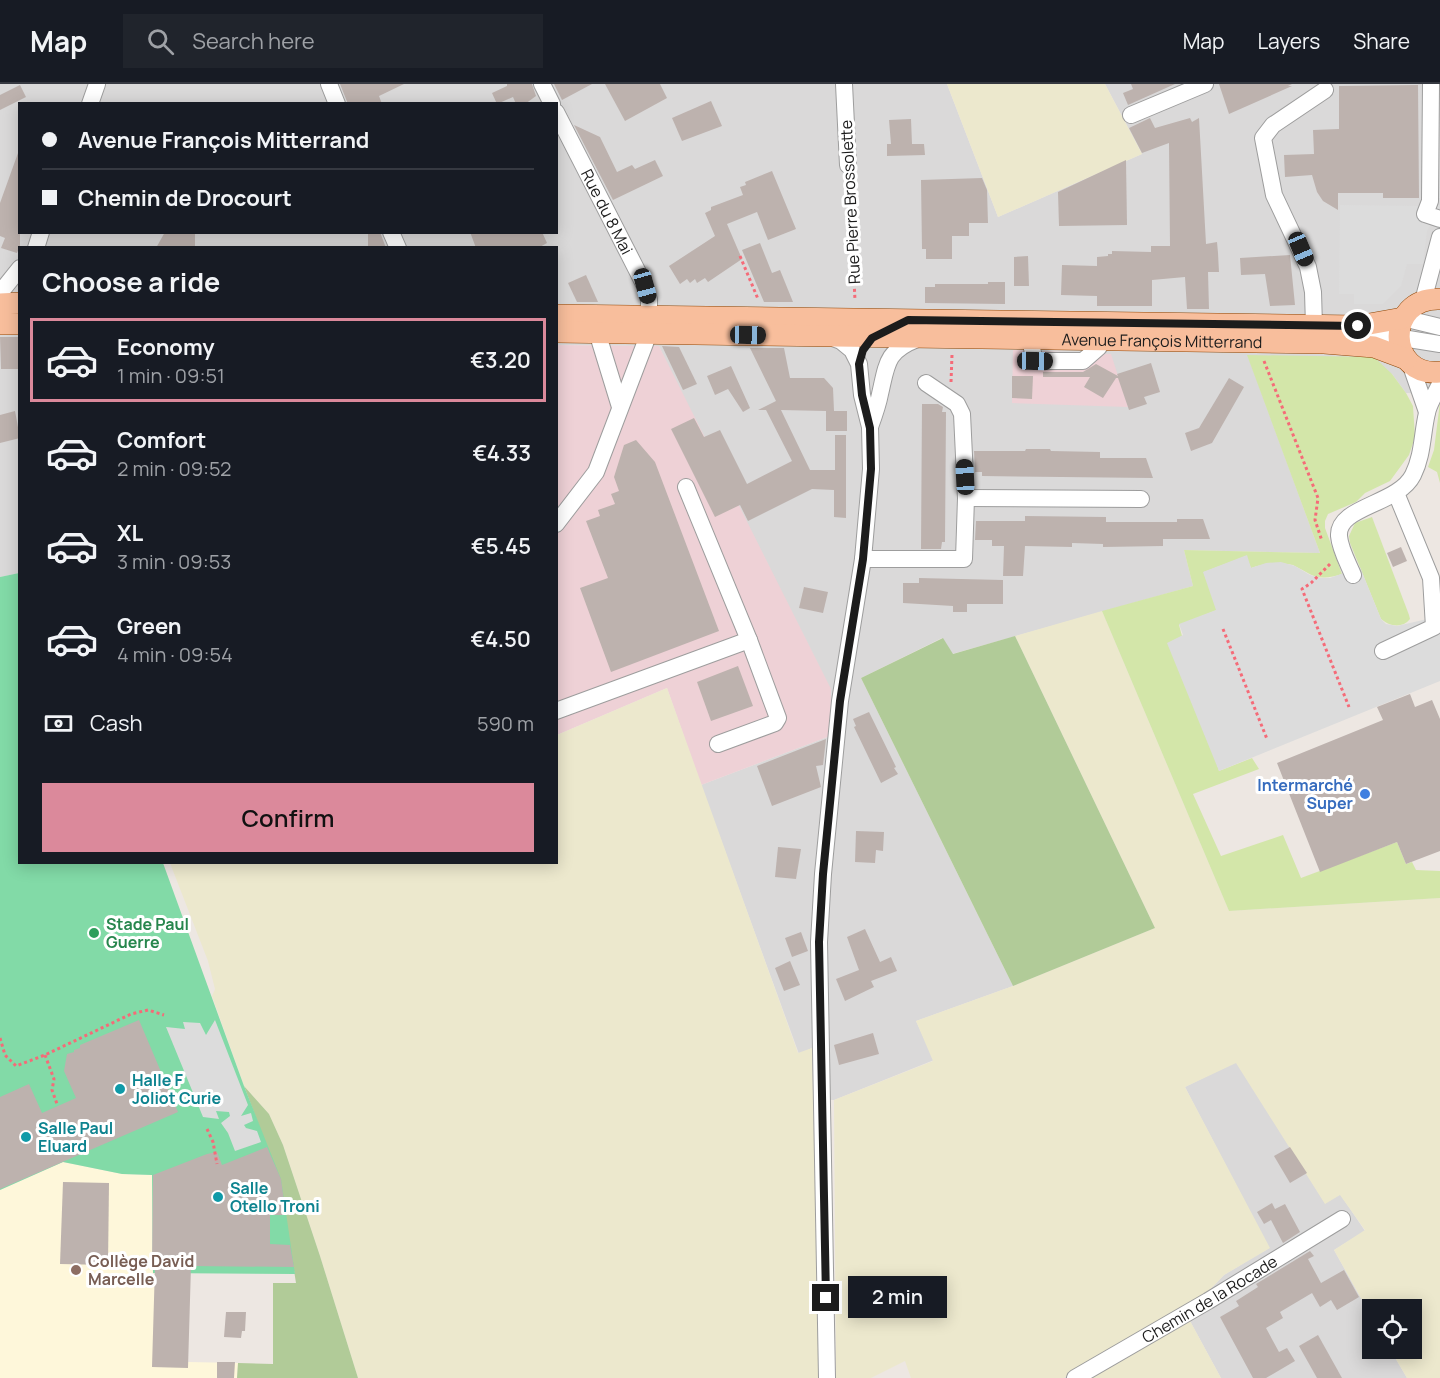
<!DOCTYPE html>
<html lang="en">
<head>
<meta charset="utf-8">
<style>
  body { margin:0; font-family:Manrope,sans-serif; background:#20242c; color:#f1f3f6; height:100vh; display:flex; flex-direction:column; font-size:22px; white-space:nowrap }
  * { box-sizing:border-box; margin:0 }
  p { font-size:20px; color:#9ea1a6 }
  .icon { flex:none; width:33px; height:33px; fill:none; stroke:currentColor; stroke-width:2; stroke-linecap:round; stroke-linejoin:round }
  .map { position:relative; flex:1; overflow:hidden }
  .side { position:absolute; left:18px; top:162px; width:540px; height:618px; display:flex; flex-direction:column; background:#171b24; border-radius:0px; box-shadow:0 3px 15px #0003 }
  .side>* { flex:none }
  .banner { position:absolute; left:18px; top:18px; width:540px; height:132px; border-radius:0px; box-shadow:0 3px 15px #0003; display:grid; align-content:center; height:132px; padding:0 24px; background:#171b24 }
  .fabs { position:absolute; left:1362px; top:1215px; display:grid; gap:12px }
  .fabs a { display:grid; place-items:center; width:60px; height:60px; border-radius:0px; background:#171b24; box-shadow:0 3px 15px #0003; font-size:30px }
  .end { position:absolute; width:27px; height:27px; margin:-14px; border:8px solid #1c1c1c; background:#fff; box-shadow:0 0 0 3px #fff }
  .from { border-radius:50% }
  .bubble { position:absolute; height:42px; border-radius:0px; background:#171b24; box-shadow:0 3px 15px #0003; font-size:20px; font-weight:600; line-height:42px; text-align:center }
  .car { position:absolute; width:18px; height:36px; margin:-18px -9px; border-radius:8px; box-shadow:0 0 4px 2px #0007; background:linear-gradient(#222 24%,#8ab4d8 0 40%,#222 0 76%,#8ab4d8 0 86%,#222 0) }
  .banner b { display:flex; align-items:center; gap:21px; height:57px; font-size:22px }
  .banner b+b { border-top:2px solid #363941 }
  .banner i { width:15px; height:15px; background:#f1f3f6 }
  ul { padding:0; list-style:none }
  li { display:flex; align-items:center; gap:18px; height:84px; margin:0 12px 9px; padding:0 12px; border:3px solid transparent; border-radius:0px }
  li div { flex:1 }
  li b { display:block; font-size:22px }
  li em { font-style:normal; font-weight:600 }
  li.selected { border-color:#db899b }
  li>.icon { width:54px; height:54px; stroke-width:1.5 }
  h2 { padding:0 24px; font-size:27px; line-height:72px }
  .pay { display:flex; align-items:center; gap:15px; height:66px; padding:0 24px; font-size:22px }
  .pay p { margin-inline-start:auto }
  .action { display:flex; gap:12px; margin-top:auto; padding:12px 24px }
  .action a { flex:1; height:69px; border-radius:0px; background:#db899b; color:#111; font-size:24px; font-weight:600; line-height:69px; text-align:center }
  header { display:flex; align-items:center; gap:36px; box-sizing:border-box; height:84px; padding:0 30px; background:#171b24; border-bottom:2px solid #363941 }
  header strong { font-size:28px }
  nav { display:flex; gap:33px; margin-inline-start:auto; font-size:21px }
  .search { width:420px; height:54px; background:#20242c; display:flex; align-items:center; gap:15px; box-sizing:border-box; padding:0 21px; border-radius:0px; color:#9ea1a6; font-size:22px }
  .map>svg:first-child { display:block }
  .residential { fill:#dad9d9; fill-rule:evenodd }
  .commercial { fill:#eed1d6 }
  .education { fill:#fef7da }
  .farmland { fill:#ece8cd }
  .grass { fill:#d3e6a9 }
  .forest { fill:#b1cb98 }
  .pitch { fill:#82daa7 }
  .parking { fill:#dcdcdc }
  .building { fill:#bdb2ae }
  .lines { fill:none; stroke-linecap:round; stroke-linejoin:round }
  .minor-casing { stroke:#9d9d9d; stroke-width:18 }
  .major-casing { stroke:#8f4605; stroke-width:22 }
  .path { stroke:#f56b78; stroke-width:3; stroke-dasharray:3 3; stroke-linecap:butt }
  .minor { stroke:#fff; stroke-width:16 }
  .major { stroke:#f8be9c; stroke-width:21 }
  .route { stroke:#1c1c1c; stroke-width:8 }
  .shop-dot { fill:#3f7fe0; stroke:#fff; stroke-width:2 }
  .leisure-dot { fill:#2e9e5b; stroke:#fff; stroke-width:2 }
  .culture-dot { fill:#0f9aa8; stroke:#fff; stroke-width:2 }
  .education-dot { fill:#8d6e63; stroke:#fff; stroke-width:2 }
  .labels { text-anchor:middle; stroke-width:6; stroke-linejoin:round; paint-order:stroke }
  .street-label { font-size:16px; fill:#1c1c1c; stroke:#fff }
  .shop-label { font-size:16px; font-weight:bold; fill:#366cbe; stroke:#fff; text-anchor:end }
  .leisure-label { font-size:16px; font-weight:bold; fill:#27864d; stroke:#fff; text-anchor:start }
  .culture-label { font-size:16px; font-weight:bold; fill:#0d838f; stroke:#fff; text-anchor:start }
  .education-label { font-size:16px; font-weight:bold; fill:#785e54; stroke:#fff; text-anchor:start }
</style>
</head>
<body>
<header>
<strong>Map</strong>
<div class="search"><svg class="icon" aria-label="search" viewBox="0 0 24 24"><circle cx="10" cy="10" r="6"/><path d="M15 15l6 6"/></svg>Search here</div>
<nav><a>Map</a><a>Layers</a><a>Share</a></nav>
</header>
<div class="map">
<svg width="1440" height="1294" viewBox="0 0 1440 1294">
  <rect width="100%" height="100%" fill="#ede7e2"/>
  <g class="residential">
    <path d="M0,0H947L998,133L1142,70L1105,0H1440V310L1406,309L1392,290L1248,272L1320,469L1184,466L1193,502L952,570L942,554L861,594L1013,902L916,937L934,976L834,1016L813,1015L812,964L799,970L701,701L830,652L659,262L557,261L556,164H20L19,489L0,493ZM20,20H556V148H20Z"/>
    <polygon points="1236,978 1325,1119 1340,1110 1365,1147 1334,1166 1372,1234 1372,1264 1390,1265 1407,1294 1221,1294 1190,1237 1092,1294 1064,1294 1199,1217 1224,1191 1269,1164 1185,1003"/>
  </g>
  <g class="commercial">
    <polygon points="557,261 659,262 831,605 830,652 701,701 667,604 557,651"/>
    <polygon points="1013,266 1111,270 1128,323 1012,319"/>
  </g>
  <polygon class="education" points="63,1078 122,1090 153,1091 152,1182 155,1197 188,1278 238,1279 237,1294 0,1294 0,1106"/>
  <g class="farmland">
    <polygon points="947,0 1105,0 1142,70 998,133"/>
    <polygon points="1102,527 1229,827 1440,814 1440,1294 1407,1294 1390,1265 1412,1264 1412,1226 1372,1226 1372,1234 1334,1166 1365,1146 1340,1111 1325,1120 1236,979 1185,1003 1270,1164 1224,1191 1199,1217 1064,1294 911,1294 905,1277 871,1294 836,1294 834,1016 933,977 916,937 1013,902 1155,844 1015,552"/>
    <polygon points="667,604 798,969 812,964 819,1294 358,1294 320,1172 283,1061 269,1030 244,1002 212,912 215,905 208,877 170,779 556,778 557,651"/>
    <polygon points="1190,1237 1221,1294 1092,1294"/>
  </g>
  <g class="grass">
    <path d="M1247,271L1374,273L1392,290L1406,309L1413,322L1415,353L1409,371L1390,397L1365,409L1356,418L1328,430L1325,437V444L1342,490C1329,494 1318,496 1306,488C1302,486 1297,483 1293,481C1278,478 1265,479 1251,484L1246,472L1204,488L1217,526L1179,541L1219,687L1252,674L1259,685L1193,710L1221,772L1283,751L1301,794L1397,758L1406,780L1412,778L1416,786L1440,787V814L1229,827L1102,527L1193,502L1184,466L1320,469Z"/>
    <polygon points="1440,318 1440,399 1437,388 1428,383 1434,366"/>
    <path d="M1372,433L1409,531L1410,535C1402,545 1389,542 1381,535L1350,459L1349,452L1355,439Z"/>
  </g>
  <g class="forest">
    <polygon points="1015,552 1155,844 1013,902 861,594 943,554 953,570"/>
    <polygon points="244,1002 269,1030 283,1061 320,1172 358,1294 237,1294 238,1279 273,1280 273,1199 296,1199 290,1161 267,1063"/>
  </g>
  <polygon class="pitch" points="19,489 20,778 163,779 244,1002 281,1095 295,1190 153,1189 152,1091 122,1090 63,1078 0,1106 0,493"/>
  <g class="parking">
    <polygon points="1426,6 1440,6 1440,114 1437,114 1437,119 1440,122 1427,147 1423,180 1407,180 1401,202 1383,220 1354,220 1354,210 1339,210 1340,121 1425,122"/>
    <polygon points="1247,471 1251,484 1266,479 1281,478 1295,482 1310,491 1321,494 1330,494 1360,483 1381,535 1386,540 1397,542 1440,532 1440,597 1219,687 1167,559 1183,551 1179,540 1216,526 1203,488"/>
    <polygon points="215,936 248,1021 241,1032 251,1029 253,1037 244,1041 246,1044 257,1047 261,1058 235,1067 228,1049 221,1039 230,1032 229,1028 216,1027 219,1035 203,1033 166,943 185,945 183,938 200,939 206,951"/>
  </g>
  <g class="building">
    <polygon points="340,0 404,0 379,12 382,20 348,20"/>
    <polygon points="507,0 532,0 536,12 525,20 516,20 513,13 497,20 492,9 507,2"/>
    <polygon points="554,0 592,0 562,16"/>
    <polygon points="605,0 660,0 667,14 625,37"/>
    <polygon points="1131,0 1175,0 1128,21 1123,9 1133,5"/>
    <polygon points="1219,0 1292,0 1288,2 1292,2 1229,30"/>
    <polygon points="20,1 26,13 0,26 0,11"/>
    <polygon points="1418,1 1419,114 1383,114 1383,109 1338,109 1338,126 1323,117 1317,108 1312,91 1285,93 1284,71 1314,70 1313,46 1339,45 1339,2"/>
    <polygon points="711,17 722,42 682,57 672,34"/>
    <polygon points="1150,34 1155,44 1190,34 1192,38 1199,34 1206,160 1217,158 1218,169 1219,188 1208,188 1209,225 1187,225 1185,193 1152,196 1152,222 1097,222 1097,212 1061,211 1062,181 1097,182 1097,173 1108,172 1108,170 1112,170 1112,167 1151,168 1151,162 1170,162 1169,59 1142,69 1129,44"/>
    <polygon points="911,35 912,60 924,60 925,71 887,72 887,60 891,60 889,36"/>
    <polygon points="574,41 600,53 617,88 632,81 635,85 655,76 663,92 613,116"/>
    <polygon points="18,69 20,69 20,162 17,169 1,164 5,154 0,152 0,119"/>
    <polygon points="1126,76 1127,141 1059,142 1058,108"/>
    <polygon points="772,87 796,145 768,156 757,128 727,140 742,175 708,198 705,194 697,199 695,195 690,199 687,195 680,200 669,182 715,152 705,129 711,126 711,123 743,111 740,103 746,101 745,98"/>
    <polygon points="982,94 987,106 988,139 969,139 969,152 952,152 952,175 926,175 926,165 922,165 921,96"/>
    <polygon points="165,148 195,148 195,164 156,164"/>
    <polygon points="368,148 380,148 386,164 368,164"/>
    <polygon points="470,148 542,148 547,159 538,164 476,164"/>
    <polygon points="760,159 772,189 780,186 793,218 764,218 742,166"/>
    <polygon points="1290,171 1295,221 1270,222 1265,190 1241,191 1240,174"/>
    <polygon points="1028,172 1029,202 1014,202 1014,173"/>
    <polygon points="586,191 598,218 577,218 568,199"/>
    <polygon points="988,198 1005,198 1005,220 925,219 925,203 935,203 935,200 988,200"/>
    <polygon points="0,253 20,253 20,285 1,285"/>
    <polygon points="662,262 679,263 697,300 683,306"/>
    <polygon points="750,264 784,264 790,294 824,294 833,304 834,327 847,327 847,347 826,347 826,327 781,326 810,386 835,386 835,351 846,351 846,434 834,433 834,406 812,405 748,437 740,421 715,433 671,345 694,334 704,353 720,346 747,400 792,377 766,326 758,326 776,317"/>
    <polygon points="1151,279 1160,308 1144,313 1147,320 1129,326 1118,294 1116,294 1103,314 1084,303 1090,293 1043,293 1043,288 1083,288 1096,280 1118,292 1117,290"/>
    <polygon points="731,282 750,324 743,328 728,305 715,311 707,292"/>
    <polygon points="1012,292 1033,292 1032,315 1012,314"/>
    <polygon points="1229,294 1244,303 1212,359 1191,367 1185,349 1199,344"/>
    <polygon points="922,320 938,320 943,323 942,328 946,328 945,458 942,458 941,465 921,465"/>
    <polygon points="15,327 20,354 0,359 0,331"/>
    <polygon points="636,356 655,378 719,547 611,588 580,504 608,494 586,437 600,432 598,426 615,420 611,410 619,407 614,393 624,361"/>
    <polygon points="1026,365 1050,365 1051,367 1100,368 1100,374 1146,374 1153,394 982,392 982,388 975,388 974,367 1025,367"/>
    <polygon points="1025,432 1106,433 1106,438 1177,438 1177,435 1203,435 1210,455 1163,455 1163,462 1103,463 1103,460 1072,459 1072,463 1025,462 1023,492 1003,492 1004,462 992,462 992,456 975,456 976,437 1025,437"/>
    <polygon points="1401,463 1407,477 1393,483 1387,469"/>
    <polygon points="919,494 1003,496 1003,520 967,520 967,528 953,528 953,522 903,519 903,499 919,499"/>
    <polygon points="804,503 828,508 823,529 799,524"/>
    <polygon points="738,582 753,622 711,637 697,598"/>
    <polygon points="1410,610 1415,623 1432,616 1440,635 1440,767 1406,780 1397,758 1320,788 1277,679 1383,636 1377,623"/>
    <polygon points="869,628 896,683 894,684 898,690 881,699 854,643 856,642 853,635"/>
    <polygon points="826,655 823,681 816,682 821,703 772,722 757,682"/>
    <polygon points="856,747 884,748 883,767 876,766 875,779 855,778"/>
    <polygon points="778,763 801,765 796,795 775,793"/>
    <polygon points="865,845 880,878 891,873 897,887 871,897 874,903 845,917 836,895 859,886 847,853"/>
    <polygon points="801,848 808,867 792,873 785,854"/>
    <polygon points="790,877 800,901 784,907 775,884"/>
    <polygon points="139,936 178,1028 0,1105 0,1013 29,1000 42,1029 76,1014 64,987 67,970 74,968 74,966 80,964 80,961"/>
    <polygon points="873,949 879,970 839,981 834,961"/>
    <polygon points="267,1063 281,1095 286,1131 270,1131 270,1160 290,1161 294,1183 191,1182 188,1284 152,1283 155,1182 152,1182 153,1091 207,1070 217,1068 222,1081"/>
    <polygon points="1290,1063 1307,1089 1290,1099 1274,1072"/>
    <polygon points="63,1098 109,1099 108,1181 60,1180"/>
    <polygon points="1272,1119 1275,1125 1285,1120 1300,1148 1283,1159 1271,1136 1264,1140 1257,1128"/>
    <polygon points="1310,1167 1314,1172 1308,1175 1321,1199 1344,1186 1359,1213 1337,1226 1331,1216 1320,1223 1312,1209 1280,1228 1283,1234 1266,1244 1279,1268 1287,1264 1295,1277 1266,1294 1253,1294 1220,1233 1239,1222 1236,1217 1258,1203 1256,1200"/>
    <polygon points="226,1228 246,1228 245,1247 242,1247 241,1254 224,1253"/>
    <polygon points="1318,1251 1342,1294 1317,1294 1299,1262"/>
    <polygon points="217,1278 235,1278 234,1294 217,1294"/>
  </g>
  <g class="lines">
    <g class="minor-casing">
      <g id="minor">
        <polyline points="329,0 337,20"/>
        <polyline points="542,0 552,20"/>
        <polyline points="844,0 848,81"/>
        <polyline points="1431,0 1430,117 1425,130 1440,135"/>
        <polyline points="90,20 97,0"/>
        <path id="s1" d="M556,28L645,202L649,216V249L596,388L556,440"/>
        <polyline points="1131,31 1205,0"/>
        <polyline points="391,148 398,164"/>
        <polyline points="36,164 41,148"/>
        <polyline points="0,209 20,184"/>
        <polyline points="1423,217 1440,153"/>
        <polyline points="1403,234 1440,243"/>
        <polyline points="1314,242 1313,208 1308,183 1274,111 1263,54 1273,41 1325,6"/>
        <polyline points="597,248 620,323"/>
        <polyline points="1349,250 1384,251 1440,260"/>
        <polyline points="1030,256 1035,277 1083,277 1099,263 1099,257"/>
        <polyline points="1410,279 1427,328"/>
        <path d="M870,343C874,332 878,321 880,310C887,280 886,267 917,255"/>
        <polyline points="686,403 749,556"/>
        <polyline points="966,414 1141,415"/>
        <polyline points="863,475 964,475 966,414 962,330 957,320 926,299"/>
        <path d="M1353,491C1348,479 1340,465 1339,452C1337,422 1398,421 1413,391C1423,371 1422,350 1427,329C1429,319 1436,309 1440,300"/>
        <polyline points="1383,567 1434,543 1431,494 1396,409"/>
        <polyline points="556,627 749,556 778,634 775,639 718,660"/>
        <polyline points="827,1294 819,858 823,790 840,617 863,475 871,385 870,343 862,311 859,280 852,266 841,257 830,253"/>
        <path id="s2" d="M1075,1294L1208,1217L1342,1135"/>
      </g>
    </g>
    <g class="major-casing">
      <g id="major">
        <path d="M1440,215C1384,213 1387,294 1440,288"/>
        <polyline points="0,220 20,219"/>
        <polyline points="556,231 1358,242 1403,234"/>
        <polyline points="0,240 20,240"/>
        <path id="s3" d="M556,248L1324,259L1374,263L1406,275"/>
      </g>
    </g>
    <g class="path">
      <polyline points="849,97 855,216"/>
      <polyline points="740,172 758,215"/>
      <polyline points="1264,277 1318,414 1315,436 1322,457"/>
      <polyline points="951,298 952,271"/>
      <polyline points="1330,480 1311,499 1302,505 1349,623"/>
      <polyline points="1223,545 1267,655"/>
      <polyline points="0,954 5,971 16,982 45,971 131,930 148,926 164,931"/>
      <polyline points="45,971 54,995 52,1006 57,1020"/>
      <polyline points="207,1045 213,1058 217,1080"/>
    </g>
    <use href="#minor" class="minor"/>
    <use href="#major" class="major"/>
  </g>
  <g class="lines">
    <polyline class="route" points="826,1214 819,858 823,790 840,617 863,475 871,385 870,344 862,311 859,280 863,266 872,254 908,236 1358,242"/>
  </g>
  <circle class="shop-dot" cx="1365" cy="710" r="6"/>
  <circle class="leisure-dot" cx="94" cy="849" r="6"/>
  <g class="culture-dot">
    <circle cx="120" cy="1005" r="6"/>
    <circle cx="26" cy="1053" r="6"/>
    <circle cx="218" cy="1113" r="6"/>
  </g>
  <circle class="education-dot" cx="76" cy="1186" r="6"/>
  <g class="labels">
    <g class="street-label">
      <text transform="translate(850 118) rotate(-93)" y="6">Rue Pierre Brossolette</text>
      <text dy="6" stroke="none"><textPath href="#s1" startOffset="112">Rue du 8 Mai</textPath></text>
      <text dy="6" stroke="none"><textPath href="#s3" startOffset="606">Avenue François Mitterrand</textPath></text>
      <text dy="6" stroke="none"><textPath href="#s2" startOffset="156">Chemin de la Rocade</textPath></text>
    </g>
    <g class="shop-label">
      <text x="1353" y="707">Intermarché<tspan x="1353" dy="18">Super</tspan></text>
    </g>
    <g class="leisure-label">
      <text x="106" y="846">Stade Paul<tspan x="106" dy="18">Guerre</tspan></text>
    </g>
    <g class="culture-label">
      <text x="132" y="1002">Halle F<tspan x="132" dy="18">Joliot Curie</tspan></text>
      <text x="38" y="1050">Salle Paul<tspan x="38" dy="18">Eluard</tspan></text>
      <text x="230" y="1110">Salle<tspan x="230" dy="18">Otello Troni</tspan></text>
    </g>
    <g class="education-label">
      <text x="88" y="1183">Collège David<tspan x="88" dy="18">Marcelle</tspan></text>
    </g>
  </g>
</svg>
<div class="fabs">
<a><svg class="icon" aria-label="locate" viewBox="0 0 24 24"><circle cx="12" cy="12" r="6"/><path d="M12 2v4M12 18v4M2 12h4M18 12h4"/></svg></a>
</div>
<i class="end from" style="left:1358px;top:242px"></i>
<i class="end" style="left:826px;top:1214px"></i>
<div class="bubble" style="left:848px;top:1192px;width:99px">2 min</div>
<i class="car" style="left:1301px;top:165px;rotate:157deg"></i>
<i class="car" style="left:645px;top:202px;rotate:165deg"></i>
<i class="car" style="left:748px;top:251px;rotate:91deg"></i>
<i class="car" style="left:1035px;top:277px;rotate:91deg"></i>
<i class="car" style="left:965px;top:393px;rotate:357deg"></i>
<div class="banner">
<b><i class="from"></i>Avenue François Mitterrand</b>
<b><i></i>Chemin de Drocourt</b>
</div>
<section class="side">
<h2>Choose a ride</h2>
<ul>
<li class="selected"><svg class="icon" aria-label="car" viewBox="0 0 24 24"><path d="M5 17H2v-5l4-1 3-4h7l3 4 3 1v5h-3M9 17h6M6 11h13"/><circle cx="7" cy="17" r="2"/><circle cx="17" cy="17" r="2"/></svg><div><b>Economy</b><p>1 min · 09:51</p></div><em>€3.20</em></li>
<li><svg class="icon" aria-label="car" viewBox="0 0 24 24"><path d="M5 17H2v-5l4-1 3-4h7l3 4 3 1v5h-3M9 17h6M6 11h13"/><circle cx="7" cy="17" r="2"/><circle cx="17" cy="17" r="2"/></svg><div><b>Comfort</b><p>2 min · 09:52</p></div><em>€4.33</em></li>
<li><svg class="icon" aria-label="car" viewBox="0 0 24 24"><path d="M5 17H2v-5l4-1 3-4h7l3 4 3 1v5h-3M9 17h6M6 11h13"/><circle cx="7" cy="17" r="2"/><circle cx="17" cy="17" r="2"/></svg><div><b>XL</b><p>3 min · 09:53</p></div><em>€5.45</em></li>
<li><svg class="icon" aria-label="car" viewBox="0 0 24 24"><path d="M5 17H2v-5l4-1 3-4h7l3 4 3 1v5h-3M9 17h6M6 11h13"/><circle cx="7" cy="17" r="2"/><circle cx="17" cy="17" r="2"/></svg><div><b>Green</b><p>4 min · 09:54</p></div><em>€4.50</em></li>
</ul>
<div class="pay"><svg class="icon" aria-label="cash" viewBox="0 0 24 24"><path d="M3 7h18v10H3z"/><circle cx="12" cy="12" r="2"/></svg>Cash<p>590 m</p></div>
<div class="action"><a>Confirm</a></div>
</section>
</div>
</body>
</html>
